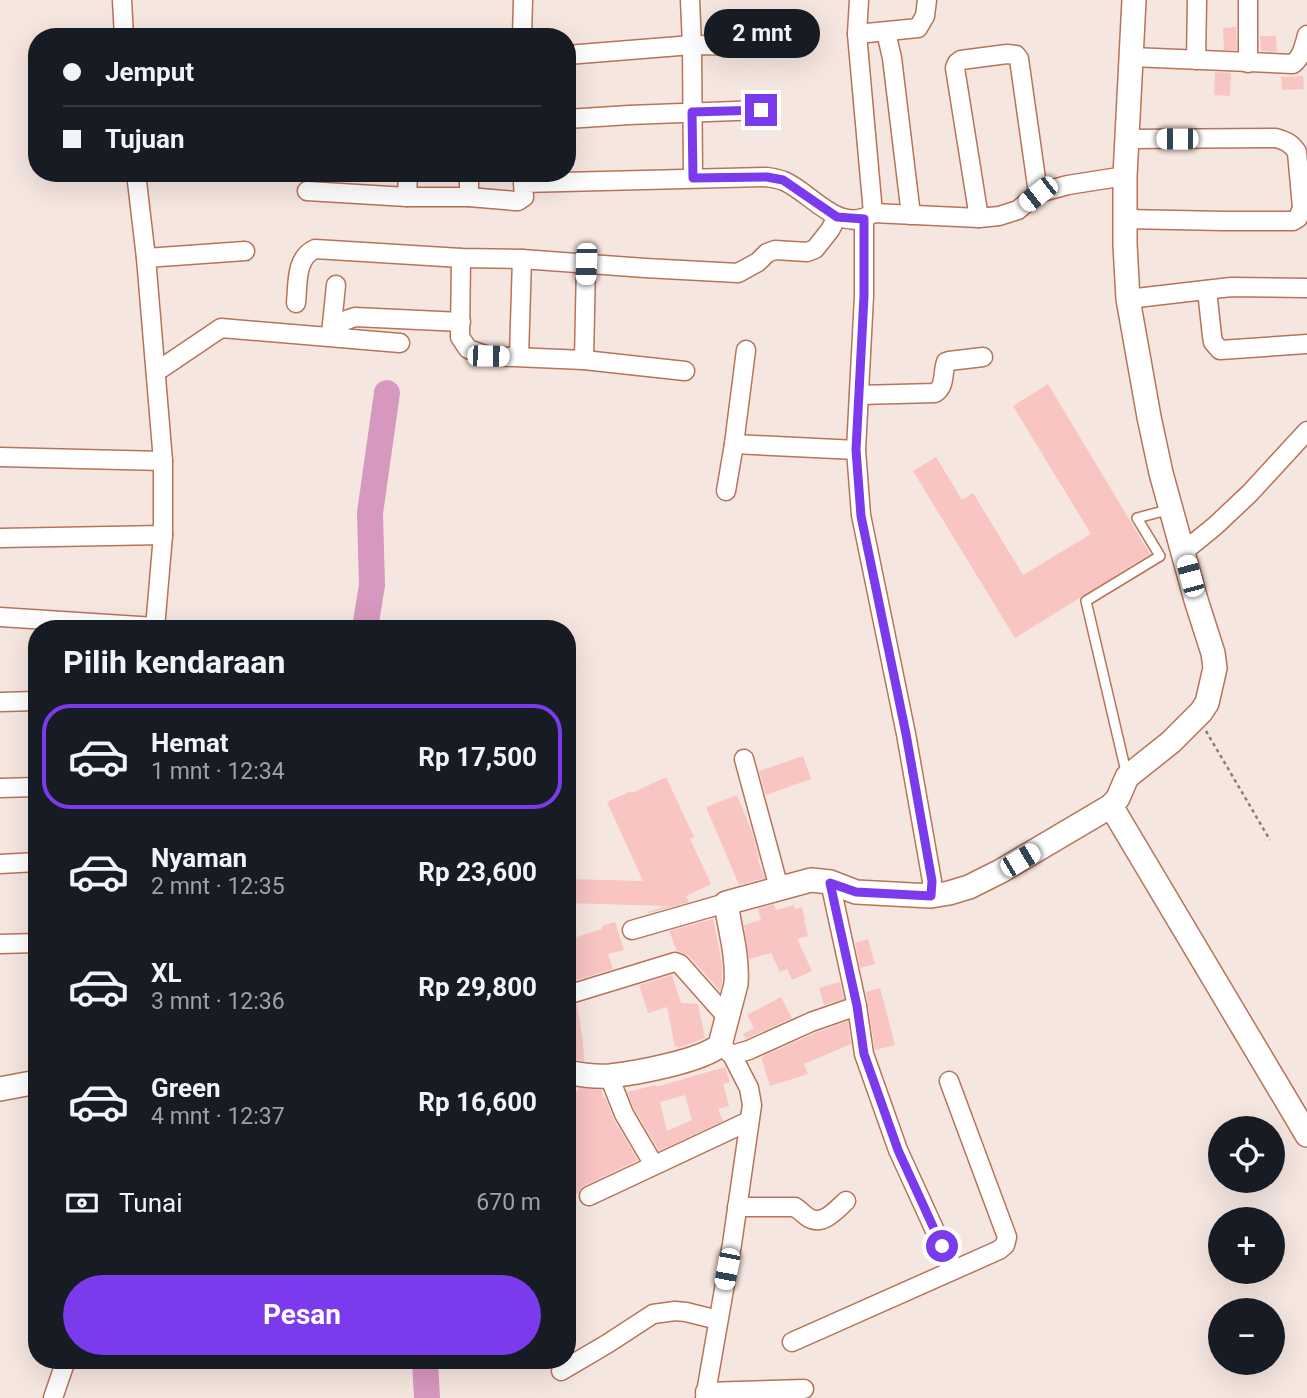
<!DOCTYPE html>
<html lang="id">
<head>
<meta charset="utf-8">
<style>
  body { margin:0; font-family:Roboto,sans-serif; background:#242831; color:#f1f3f6; height:100vh; display:flex; flex-direction:column; font-size:26px; white-space:nowrap }
  * { box-sizing:border-box; margin:0 }
  p { font-size:23px; color:#9ea1a6 }
  .icon { flex:none; width:38px; height:38px; fill:none; stroke:currentColor; stroke-width:2; stroke-linecap:round; stroke-linejoin:round }
  .map { position:relative; flex:1; overflow:hidden }
  .details { position:absolute; left:28px; top:620px; width:548px; height:749px; display:flex; flex-direction:column; background:#171b24; border-radius:28px; box-shadow:0 7px 28px #0002 }
  .details>* { flex:none }
  .guide { position:absolute; left:28px; top:28px; width:548px; height:154px; border-radius:28px; box-shadow:0 7px 28px #0002; display:grid; align-content:center; height:154px; padding:0 35px; background:#171b24 }
  .buttons { position:absolute; left:1208px; top:1116px; display:grid; gap:14px }
  .buttons a { display:grid; place-items:center; width:77px; height:77px; border-radius:50%; background:#171b24; box-shadow:0 7px 28px #0002; font-size:35px }
  .end { position:absolute; width:32px; height:32px; margin:-16px; border:9px solid #7c3aed; background:#fff; box-shadow:0 0 0 4px #fff }
  .from { border-radius:50% }
  .bubble { position:absolute; height:49px; border-radius:24px; background:#171b24; box-shadow:0 7px 28px #0002; font-size:23px; font-weight:700; line-height:49px; text-align:center }
  .car { position:absolute; width:21px; height:42px; margin:-21px -10px; border-radius:9px; box-shadow:0 0 5px 2px #0007; background:linear-gradient(#fff 24%,#345 0 40%,#fff 0 76%,#345 0 86%,#fff 0) }
  .guide b { display:flex; align-items:center; gap:24px; height:66px; font-size:26px }
  .guide b+b { border-top:2px solid #363941 }
  .guide i { width:18px; height:18px; background:#f1f3f6 }
  ul { padding:0; list-style:none }
  li { display:flex; align-items:center; gap:21px; height:105px; margin:0 14px 10px; padding:0 21px; border:4px solid transparent; border-radius:28px }
  li div { flex:1 }
  li b { display:block; font-size:26px }
  li em { font-style:normal; font-weight:700 }
  li.current { border-color:#7c3aed }
  li>.icon { width:63px; height:63px; stroke-width:1.5 }
  h2 { padding:0 35px; font-size:32px; line-height:84px }
  .pay { display:flex; align-items:center; gap:18px; height:77px; padding:0 35px; font-size:26px }
  .pay p { margin-inline-start:auto }
  .button { display:flex; gap:14px; margin-top:auto; padding:14px 35px }
  .button a { flex:1; height:80px; border-radius:42px; background:#7c3aed; color:#fff; font-size:28px; font-weight:700; line-height:80px; text-align:center }
  .map>svg:first-child { display:block }
  .lines { fill:none; stroke-linecap:round; stroke-linejoin:round }
  .river { stroke:#d798c0; stroke-width:26 }
  .building { fill:#f8c5c3; fill-rule:evenodd }
  .service-casing { stroke:#b87358; stroke-width:12 }
  .minor-casing { stroke:#b87358; stroke-width:21 }
  .tertiary-casing { stroke:#b87358; stroke-width:26 }
  .path { stroke:#917b72; stroke-width:2.5; stroke-dasharray:3.5 3.5; stroke-linecap:butt }
  .service { stroke:#fff; stroke-width:9 }
  .minor { stroke:#fff; stroke-width:18 }
  .tertiary { stroke:#fff; stroke-width:23 }
  .route { stroke:#7c3aed; stroke-width:9 }
</style>
</head>
<body>
<div class="map">
<svg width="1307" height="1398" viewBox="0 0 1307 1398">
  <rect width="100%" height="100%" fill="#f6e6e0"/>
  <g class="lines">
    <g class="river">
      <polyline points="365,628 372,585 370,513 387,393"/>
      <polyline points="425,1360 427,1398"/>
    </g>
  </g>
  <g class="building">
    <polygon points="1236,27 1237,50 1224,50 1223,28"/>
    <polygon points="1260,36 1276,36 1277,52 1261,51"/>
    <polygon points="1215,72 1231,73 1230,96 1214,95"/>
    <polygon points="1303,76 1304,89 1282,90 1281,77"/>
    <polygon points="1048,384 1150,554 1015,638 913,471 936,457 962,500 973,493 1023,575 1091,534 1013,406"/>
    <polygon points="803,756 811,779 766,795 759,771"/>
    <polygon points="666,777 694,837 690,839 711,884 686,896 689,902 649,913 648,912 667,906 567,903 567,879 643,881 607,802 631,791 632,793"/>
    <polygon points="737,795 752,832 759,859 758,860 765,878 739,885 706,807"/>
    <polygon points="774,904 776,910 794,905 795,909 802,907 805,920 804,920 808,936 797,939 812,971 792,980 787,969 780,972 771,953 749,959 744,925 761,920 758,909"/>
    <polygon points="713,919 722,964 722,982 720,991 689,956 677,951 669,931"/>
    <polygon points="615,922 624,950 608,954 613,969 567,983 567,940 602,929 602,926"/>
    <polygon points="868,939 875,964 860,968 855,943"/>
    <polygon points="672,975 681,1003 698,1004 705,1038 678,1048 678,1046 675,1047 667,1007 648,1013 639,985"/>
    <polygon points="840,982 844,999 824,1005 819,988"/>
    <polygon points="880,988 895,1045 875,1050 866,992"/>
    <polygon points="781,997 792,1018 746,1039 743,1034 754,1028 747,1015"/>
    <polygon points="577,1004 583,1042 584,1061 567,1058 567,1006"/>
    <polygon points="848,1021 851,1044 804,1064 808,1074 770,1086 761,1057 815,1033"/>
    <path d="M725,1067L730,1082L723,1084L729,1106L718,1109L723,1121L659,1151L634,1109L627,1092L656,1085V1087ZM685,1095L692,1120L667,1131L660,1102Z"/>
    <polygon points="578,1088 602,1090 603,1098 605,1097 614,1120 638,1160 584,1186 580,1189 578,1194 567,1196 567,1090 578,1091"/>
  </g>
  <g class="lines">
    <g class="service-casing">
      <polyline id="service" points="1127,776 1086,601 1160,556 1137,518 1171,509"/>
    </g>
    <g class="minor-casing">
      <g id="minor">
        <polyline points="122,0 124,37"/>
        <polyline points="690,0 692,45 693,178"/>
        <polyline points="859,0 857,34 873,213"/>
        <polyline points="1248,0 1248,63"/>
        <polyline points="886,32 892,58 911,215"/>
        <polyline points="857,34 918,28 925,16 927,0"/>
        <polyline points="522,37 523,0"/>
        <polyline points="567,55 692,45 773,46"/>
        <path d="M1132,57L1293,64C1302,57 1304,46 1307,35"/>
        <polyline points="1196,60 1197,0"/>
        <polyline points="567,119 629,115 761,110"/>
        <polyline points="136,173 146,258 163,461 163,535 155,628"/>
        <path d="M307,191L407,197H469L515,201H518L524,197L523,183L767,177C773,178 779,179 784,181C812,193 840,236 873,213L979,218L999,216L1018,210L1038,193L1068,185L1125,176"/>
        <polyline points="407,197 408,173"/>
        <polyline points="469,197 469,173"/>
        <polyline points="979,218 955,68 957,63 961,60 1007,54 1016,55 1019,59 1038,193"/>
        <polyline points="864,219 864,296 856,450 861,515 906,734 932,881 931,896"/>
        <path d="M1125,219L1223,221H1293L1298,218L1302,208L1297,152C1291,143 1286,141 1276,138L1127,139"/>
        <polyline points="146,258 245,251"/>
        <polyline points="461,258 460,337 468,349 488,356 584,360 685,371"/>
        <polyline points="1207,290 1212,336 1213,342 1220,350 1307,344"/>
        <polyline points="1128,299 1231,287 1307,288"/>
        <path d="M296,303C298,284 295,258 315,249L461,258L522,259L645,268L738,273L758,262L767,253L775,250L807,252L815,249L830,230L837,217"/>
        <polyline points="331,334 336,285"/>
        <polyline points="338,337 341,322 355,317 461,322"/>
        <polyline points="519,356 522,259"/>
        <polyline points="584,360 586,264"/>
        <polyline points="156,372 221,328 400,343"/>
        <path d="M859,395L935,393C946,386 942,373 946,362L949,361L983,357"/>
        <polyline points="734,444 856,450"/>
        <polyline points="0,457 163,461"/>
        <polyline points="726,491 734,444 746,350"/>
        <polyline points="0,538 163,535"/>
        <polyline points="1183,552 1215,526 1250,493 1307,431"/>
        <polyline points="0,617 155,627"/>
        <polyline points="0,702 37,701"/>
        <polyline points="744,759 779,888"/>
        <polyline points="0,788 37,787"/>
        <polyline points="0,864 37,862"/>
        <polyline points="830,882 857,1006 864,1054 898,1150 953,1270"/>
        <polyline points="632,930 726,903"/>
        <polyline points="0,944 37,943"/>
        <polyline points="567,995 675,962 680,964 727,1017"/>
        <polyline points="732,1055 749,1050 811,1022 857,1006"/>
        <polyline points="609,1076 624,1114 654,1165"/>
        <polyline points="589,1196 749,1121"/>
        <path d="M737,1207H795C800,1210 804,1215 809,1218C823,1226 836,1210 846,1201"/>
        <polyline points="792,1342 999,1250 1005,1245 1007,1237 949,1081"/>
        <polyline points="561,1371 607,1344 653,1314 675,1311 686,1312 718,1320"/>
        <polyline points="705,1392 804,1389"/>
        <polyline points="53,1398 66,1360"/>
        <polyline points="705,1398 732,1244 752,1105 749,1088 732,1055 720,1045"/>
      </g>
    </g>
    <g class="tertiary-casing">
      <g id="tertiary">
        <polyline points="1111,806 1307,1135"/>
        <path d="M567,1072C581,1075 596,1077 610,1076C636,1073 702,1061 720,1045L736,984C738,956 730,930 726,903L811,880L830,882L856,892L931,896L949,893L969,887L1001,871L1111,806L1118,798L1127,777L1171,742L1201,712L1207,703L1215,668L1213,653L1196,600L1161,473L1149,417L1128,299L1125,244V176L1134,0"/>
        <polyline points="0,1089 37,1082"/>
      </g>
    </g>
    <polyline class="path" points="1206,731 1270,840"/>
    <use href="#service" class="service"/>
    <use href="#minor" class="minor"/>
    <use href="#tertiary" class="tertiary"/>
  </g>
  <g class="lines">
    <polyline class="route" points="761,110 692,112 693,178 767,177 783,180 837,217 864,219 864,296 856,450 861,516 906,734 932,881 931,896 856,892 830,883 857,1006 864,1054 898,1150 942,1246"/>
  </g>
</svg>
<div class="buttons">
<a><svg class="icon" aria-label="locate" viewBox="0 0 24 24"><circle cx="12" cy="12" r="6"/><path d="M12 2v4M12 18v4M2 12h4M18 12h4"/></svg></a>
<a>+</a>
<a>−</a>
</div>
<i class="end from" style="left:942px;top:1246px"></i>
<i class="end" style="left:761px;top:110px"></i>
<div class="bubble" style="left:704px;top:9px;width:116px">2 mnt</div>
<i class="car" style="left:1177px;top:139px;rotate:270deg"></i>
<i class="car" style="left:1038px;top:194px;rotate:232deg"></i>
<i class="car" style="left:586px;top:264px;rotate:182deg"></i>
<i class="car" style="left:488px;top:356px;rotate:91deg"></i>
<i class="car" style="left:1190px;top:576px;rotate:345deg"></i>
<i class="car" style="left:1020px;top:860px;rotate:59deg"></i>
<i class="car" style="left:727px;top:1269px;rotate:191deg"></i>
<div class="guide">
<b><i class="from"></i>Jemput</b>
<b><i></i>Tujuan</b>
</div>
<section class="details">
<h2>Pilih kendaraan</h2>
<ul>
<li class="current"><svg class="icon" aria-label="car" viewBox="0 0 24 24"><path d="M5 17H2v-5l4-1 3-4h7l3 4 3 1v5h-3M9 17h6M6 11h13"/><circle cx="7" cy="17" r="2"/><circle cx="17" cy="17" r="2"/></svg><div><b>Hemat</b><p>1 mnt · 12:34</p></div><em>Rp 17,500</em></li>
<li><svg class="icon" aria-label="car" viewBox="0 0 24 24"><path d="M5 17H2v-5l4-1 3-4h7l3 4 3 1v5h-3M9 17h6M6 11h13"/><circle cx="7" cy="17" r="2"/><circle cx="17" cy="17" r="2"/></svg><div><b>Nyaman</b><p>2 mnt · 12:35</p></div><em>Rp 23,600</em></li>
<li><svg class="icon" aria-label="car" viewBox="0 0 24 24"><path d="M5 17H2v-5l4-1 3-4h7l3 4 3 1v5h-3M9 17h6M6 11h13"/><circle cx="7" cy="17" r="2"/><circle cx="17" cy="17" r="2"/></svg><div><b>XL</b><p>3 mnt · 12:36</p></div><em>Rp 29,800</em></li>
<li><svg class="icon" aria-label="car" viewBox="0 0 24 24"><path d="M5 17H2v-5l4-1 3-4h7l3 4 3 1v5h-3M9 17h6M6 11h13"/><circle cx="7" cy="17" r="2"/><circle cx="17" cy="17" r="2"/></svg><div><b>Green</b><p>4 mnt · 12:37</p></div><em>Rp 16,600</em></li>
</ul>
<div class="pay"><svg class="icon" aria-label="cash" viewBox="0 0 24 24"><path d="M3 7h18v10H3z"/><circle cx="12" cy="12" r="2"/></svg>Tunai<p>670 m</p></div>
<div class="button"><a>Pesan</a></div>
</section>
</div>
</body>
</html>
